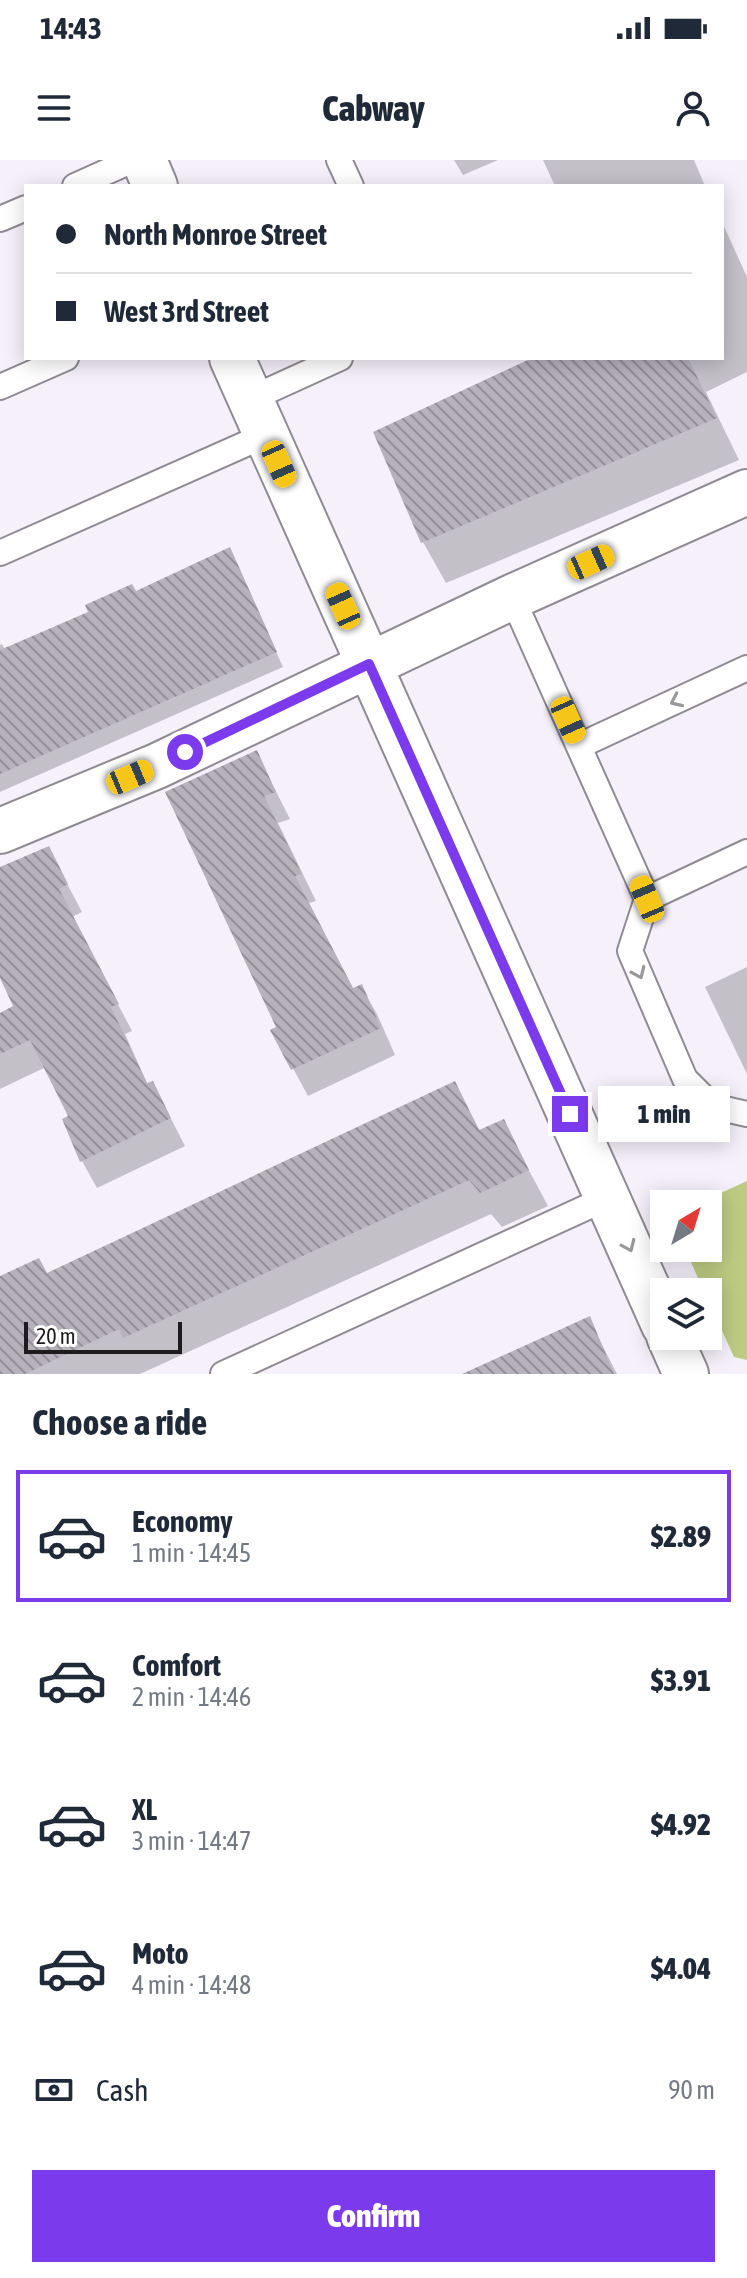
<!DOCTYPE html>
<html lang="en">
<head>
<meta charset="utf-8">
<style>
  body { margin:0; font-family:"Asap Condensed",sans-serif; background:#f6f6f7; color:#1f2937; height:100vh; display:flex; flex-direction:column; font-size:30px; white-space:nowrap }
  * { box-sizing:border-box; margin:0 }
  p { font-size:26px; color:#747a83 }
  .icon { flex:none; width:44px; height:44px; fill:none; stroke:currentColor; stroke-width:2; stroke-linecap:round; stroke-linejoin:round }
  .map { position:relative; height:1214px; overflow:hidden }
  .sheet { display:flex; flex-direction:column; background:#fff; flex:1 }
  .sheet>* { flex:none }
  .top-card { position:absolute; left:24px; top:24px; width:700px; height:176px; border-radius:0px; box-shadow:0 4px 20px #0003; display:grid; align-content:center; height:176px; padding:0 32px; background:#fff }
  .needle { width:52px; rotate:38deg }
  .controls { position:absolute; left:650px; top:1030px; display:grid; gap:16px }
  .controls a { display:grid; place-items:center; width:72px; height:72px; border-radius:0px; background:#fff; box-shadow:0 4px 20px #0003; font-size:40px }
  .scale { position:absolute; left:24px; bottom:20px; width:158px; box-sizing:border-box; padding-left:8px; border:4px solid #1d1b1e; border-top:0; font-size:22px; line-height:28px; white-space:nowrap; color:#1d1b1e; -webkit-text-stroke:6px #fff; paint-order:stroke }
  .end { position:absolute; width:36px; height:36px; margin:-18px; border:10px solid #7c3aed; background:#fff; box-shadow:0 0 0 4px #fff }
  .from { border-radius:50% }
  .bubble { position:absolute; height:56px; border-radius:0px; background:#fff; box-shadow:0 4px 20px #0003; font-size:26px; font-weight:800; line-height:56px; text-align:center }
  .car { position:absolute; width:24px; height:48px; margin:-24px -12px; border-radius:10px; box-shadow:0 0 6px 2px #0007; background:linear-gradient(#f5c518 24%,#345 0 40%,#f5c518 0 76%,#345 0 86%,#f5c518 0) }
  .top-card b { display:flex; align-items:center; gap:28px; height:76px; font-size:30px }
  .top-card b+b { border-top:2px solid #e0e1e3 }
  .top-card i { width:20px; height:20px; background:#1f2937 }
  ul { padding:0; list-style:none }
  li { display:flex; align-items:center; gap:24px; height:132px; margin:0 16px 12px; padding:0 16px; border:4px solid transparent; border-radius:0px }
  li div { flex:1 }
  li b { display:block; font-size:30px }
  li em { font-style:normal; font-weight:800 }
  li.selected { border-color:#7c3aed }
  li>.icon { width:72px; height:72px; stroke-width:1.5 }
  h2 { padding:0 32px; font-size:36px; line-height:96px }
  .pay { display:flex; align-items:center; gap:20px; height:88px; padding:0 32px; font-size:30px }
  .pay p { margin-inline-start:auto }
  .action { display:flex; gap:16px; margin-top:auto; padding:16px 32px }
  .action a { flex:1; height:92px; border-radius:0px; background:#7c3aed; color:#fff; font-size:32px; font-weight:800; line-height:92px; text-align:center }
  .status { display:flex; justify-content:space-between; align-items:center; height:56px; padding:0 40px; background:#fff; direction:ltr }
  .status svg { height:22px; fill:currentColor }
  header { display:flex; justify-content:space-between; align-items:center; height:104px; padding:0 32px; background:#fff; font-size:36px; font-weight:800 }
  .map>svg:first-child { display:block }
  .green { fill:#bdcb82 }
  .shadow { fill:#0003 }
  .building { fill:url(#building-back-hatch) }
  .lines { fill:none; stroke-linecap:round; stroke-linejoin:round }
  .service-casing { stroke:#8f8a93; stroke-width:28 }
  .minor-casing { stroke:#8f8a93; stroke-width:48 }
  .service { stroke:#fff; stroke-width:24 }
  .minor { stroke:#fff; stroke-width:44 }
  .oneway { stroke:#99989a }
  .route { stroke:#7c3aed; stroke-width:10 }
</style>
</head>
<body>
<div class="status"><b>14:43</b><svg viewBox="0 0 49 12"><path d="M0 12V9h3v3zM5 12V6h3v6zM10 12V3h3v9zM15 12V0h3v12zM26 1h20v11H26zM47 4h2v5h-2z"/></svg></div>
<header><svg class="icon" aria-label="menu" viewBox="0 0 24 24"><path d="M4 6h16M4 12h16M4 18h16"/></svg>Cabway<svg class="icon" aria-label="person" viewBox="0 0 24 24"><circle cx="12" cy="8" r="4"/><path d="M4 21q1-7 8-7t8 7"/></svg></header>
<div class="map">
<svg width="747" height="1214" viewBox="0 0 747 1214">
  <defs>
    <pattern id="building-back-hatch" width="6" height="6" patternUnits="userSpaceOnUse" patternTransform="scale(2)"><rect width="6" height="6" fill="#b6b1ba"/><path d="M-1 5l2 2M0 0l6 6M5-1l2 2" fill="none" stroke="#938f97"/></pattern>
  </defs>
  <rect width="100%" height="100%" fill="#f5f0fa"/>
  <polygon class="green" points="747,1021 747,1200 734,1197 708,1140 708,1132 704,1132 685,1088 708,1088 708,1044 697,1044"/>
  <g class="shadow">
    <polygon points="454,0 498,0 463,15"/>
    <polygon points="543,0 694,0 705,26 555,26"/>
    <polygon points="722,62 747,117 747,212 706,232 739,300 446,423 423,382 537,198 722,198"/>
    <polygon points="230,390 283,507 0,632 0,485 2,484 5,490"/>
    <polygon points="256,592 290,659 278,663 316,741 309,743 354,830 361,827 377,854 395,895 308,936 273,871 279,868"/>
    <polygon points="0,710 63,716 82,752 72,757 132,871 125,874 148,925 167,951 185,986 97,1028 82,1001 65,960 71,956 46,907 0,929 0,856 16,846 0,813"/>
    <polygon points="747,807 747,914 705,827"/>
    <polygon points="454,923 480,971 503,962 548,1046 502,1067 491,1054 140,1214 0,1214 0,1118 47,1115"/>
    <polygon points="589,1159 617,1214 467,1214"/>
  </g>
  <g class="building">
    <polygon points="532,198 688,198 717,258 421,383 373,272"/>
    <polygon points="230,387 277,492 0,614 0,490 88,452 85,445 132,424 136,431"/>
    <polygon points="257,590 276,632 264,636 302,714 295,716 353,828 362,824 381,868 291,910 270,870 276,867 165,632"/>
    <polygon points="49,686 68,724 59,729 119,844 111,847 147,923 153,921 171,958 80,1002 62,959 68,956 30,880 0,894 0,853 13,846 0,818 0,707"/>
    <polygon points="455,921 479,970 504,959 529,1010 480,1033 469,1020 123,1178 119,1169 25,1214 0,1214 0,1116 39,1098 47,1113"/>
    <polygon points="590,1156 614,1214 462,1214"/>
  </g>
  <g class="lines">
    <g class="service-casing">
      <g id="service">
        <polyline points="339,0 351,26"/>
        <polyline points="75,26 133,0"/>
        <polyline points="0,59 26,48"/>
        <polyline points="0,227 66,198"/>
        <polyline points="250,239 340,198"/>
        <polyline points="0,393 266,275"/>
        <polyline points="512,437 647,739 747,692"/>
        <polyline points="579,586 747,508"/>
        <polyline points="647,739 630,791 685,919 712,946 747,954"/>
        <polyline points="223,1214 607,1038"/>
      </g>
    </g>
    <g class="minor-casing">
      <g id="minor">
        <polyline points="144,0 155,26"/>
        <polyline points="232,198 664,1165"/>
        <polyline points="0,671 157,606 512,437 747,332"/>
        <polyline points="669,1176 686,1214"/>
      </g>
    </g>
    <use href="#service" class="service"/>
    <use href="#minor" class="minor"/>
  </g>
  <defs><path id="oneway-chevron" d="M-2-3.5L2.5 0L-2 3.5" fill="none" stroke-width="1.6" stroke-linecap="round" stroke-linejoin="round" transform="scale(2)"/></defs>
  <g class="oneway">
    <use href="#oneway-chevron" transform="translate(676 541) rotate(155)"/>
    <use href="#oneway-chevron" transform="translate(639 813) rotate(66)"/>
    <use href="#oneway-chevron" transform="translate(629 1086) rotate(66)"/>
  </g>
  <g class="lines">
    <polyline class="route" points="185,592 369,504 570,954"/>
  </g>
</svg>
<div class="controls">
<a><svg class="needle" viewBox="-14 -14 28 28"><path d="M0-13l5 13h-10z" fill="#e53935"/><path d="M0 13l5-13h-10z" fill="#747a83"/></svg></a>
<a><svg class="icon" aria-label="layers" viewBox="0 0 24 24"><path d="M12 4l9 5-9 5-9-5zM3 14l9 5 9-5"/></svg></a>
</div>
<div class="scale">20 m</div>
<i class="end from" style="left:185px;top:592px"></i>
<i class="end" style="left:570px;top:954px"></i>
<div class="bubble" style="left:598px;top:926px;width:132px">1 min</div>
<i class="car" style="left:279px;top:304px;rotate:156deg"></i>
<i class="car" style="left:591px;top:402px;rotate:66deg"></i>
<i class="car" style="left:343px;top:446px;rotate:336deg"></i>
<i class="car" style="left:568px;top:560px;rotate:156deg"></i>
<i class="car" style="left:130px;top:617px;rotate:67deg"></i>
<i class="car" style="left:647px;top:739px;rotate:337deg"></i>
<div class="top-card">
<b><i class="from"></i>North Monroe Street</b>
<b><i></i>West 3rd Street</b>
</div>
</div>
<section class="sheet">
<h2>Choose a ride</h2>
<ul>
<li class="selected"><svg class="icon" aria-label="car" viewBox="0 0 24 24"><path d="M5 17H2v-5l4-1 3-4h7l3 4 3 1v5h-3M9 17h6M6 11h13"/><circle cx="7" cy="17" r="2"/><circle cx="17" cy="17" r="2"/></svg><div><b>Economy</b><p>1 min · 14:45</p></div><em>$2.89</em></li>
<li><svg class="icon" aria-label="car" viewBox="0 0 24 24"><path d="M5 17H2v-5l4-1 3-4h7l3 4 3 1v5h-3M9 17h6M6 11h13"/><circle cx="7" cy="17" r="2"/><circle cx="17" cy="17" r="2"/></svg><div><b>Comfort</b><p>2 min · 14:46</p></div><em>$3.91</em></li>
<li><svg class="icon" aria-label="car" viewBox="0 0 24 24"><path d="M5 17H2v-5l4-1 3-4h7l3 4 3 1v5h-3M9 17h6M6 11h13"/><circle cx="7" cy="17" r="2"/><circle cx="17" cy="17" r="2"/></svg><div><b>XL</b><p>3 min · 14:47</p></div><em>$4.92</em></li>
<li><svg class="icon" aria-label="car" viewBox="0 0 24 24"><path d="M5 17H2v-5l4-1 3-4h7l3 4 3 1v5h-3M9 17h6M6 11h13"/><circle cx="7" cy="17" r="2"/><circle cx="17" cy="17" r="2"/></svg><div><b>Moto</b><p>4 min · 14:48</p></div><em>$4.04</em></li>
</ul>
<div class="pay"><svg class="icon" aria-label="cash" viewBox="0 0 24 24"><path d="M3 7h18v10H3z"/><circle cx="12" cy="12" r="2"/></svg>Cash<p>90 m</p></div>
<div class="action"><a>Confirm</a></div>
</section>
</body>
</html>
